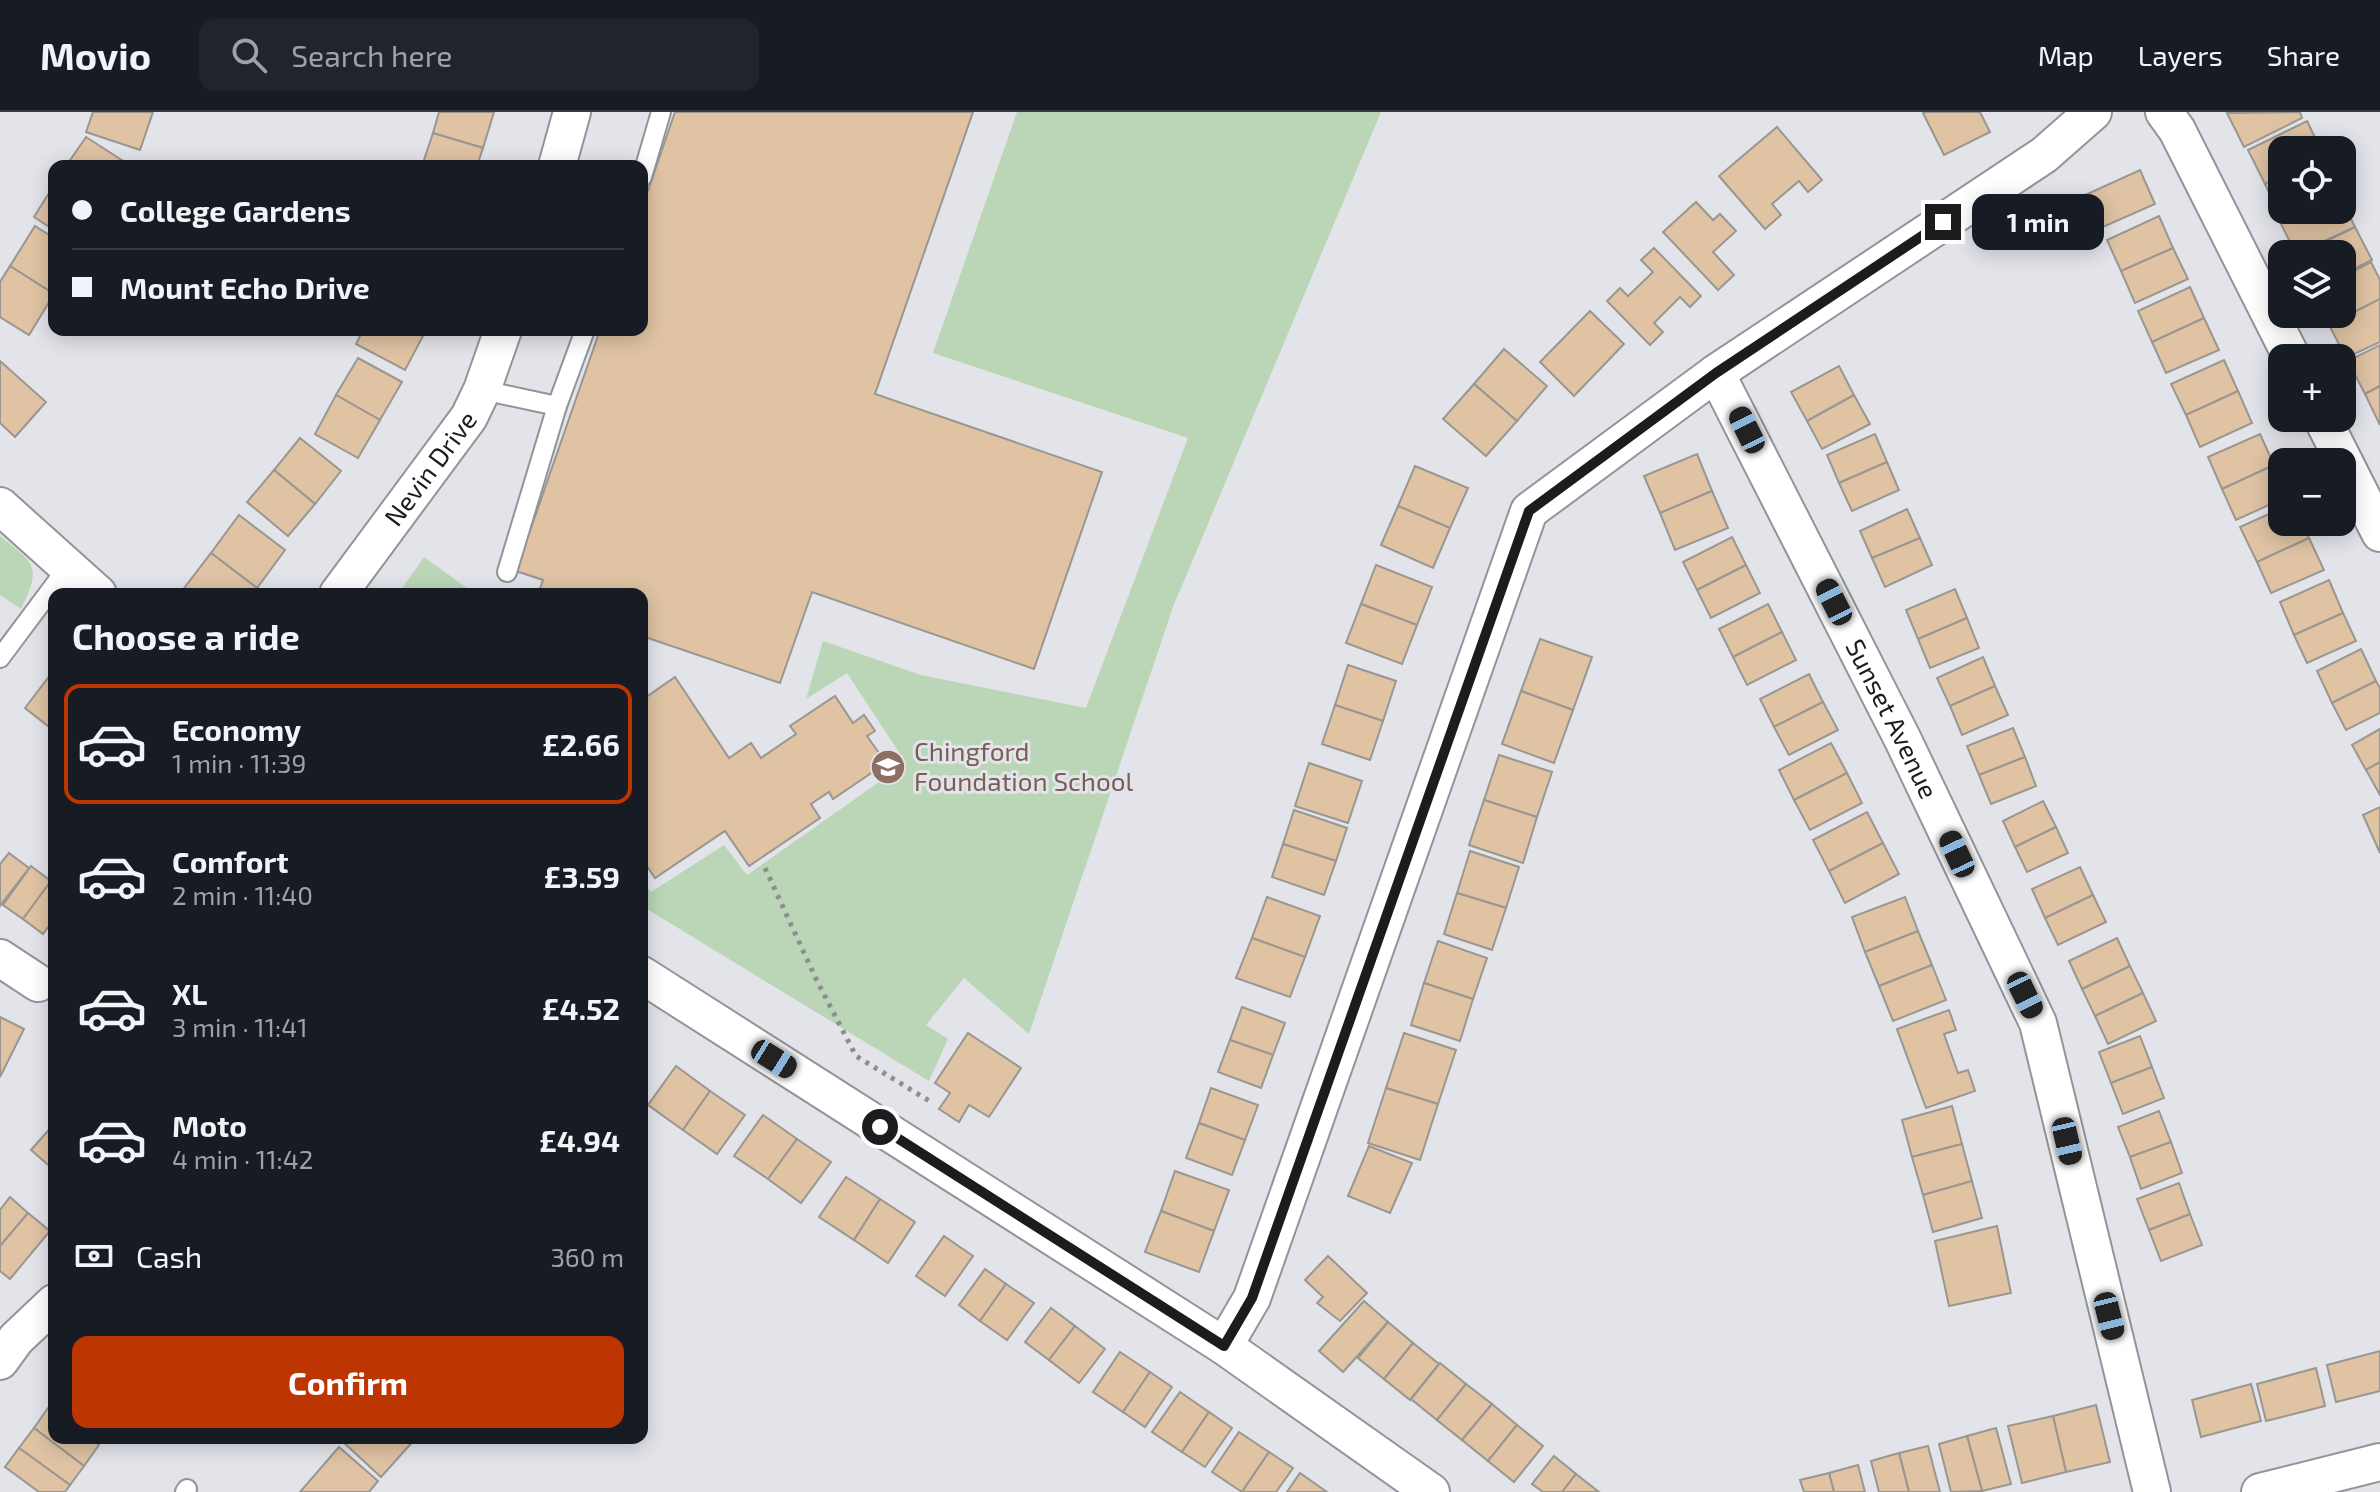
<!DOCTYPE html>
<html lang="en">
<head>
<meta charset="utf-8">
<style>
  body { margin:0; font-family:"Exo 2",sans-serif; background:#20242c; color:#f1f3f6; height:100vh; display:flex; flex-direction:column; font-size:30px; white-space:nowrap }
  * { box-sizing:border-box; margin:0 }
  p { font-size:26px; color:#9ea1a6 }
  .icon { flex:none; width:44px; height:44px; fill:none; stroke:currentColor; stroke-width:2; stroke-linecap:round; stroke-linejoin:round }
  .map { position:relative; flex:1; overflow:hidden }
  .side { position:absolute; left:48px; top:476px; width:600px; height:856px; display:flex; flex-direction:column; background:#171b24; border-radius:16px; box-shadow:0 4px 20px #0003 }
  .side>* { flex:none }
  .top-card { position:absolute; left:48px; top:48px; width:600px; height:176px; border-radius:16px; box-shadow:0 4px 20px #0003; display:grid; align-content:center; height:176px; padding:0 24px; background:#171b24 }
  .fabs { position:absolute; left:2268px; top:24px; display:grid; gap:16px }
  .fabs a { display:grid; place-items:center; width:88px; height:88px; border-radius:16px; background:#171b24; box-shadow:0 4px 20px #0003; font-size:40px }
  .end { position:absolute; width:36px; height:36px; margin:-18px; border:10px solid #1b1c1e; background:#fff; box-shadow:0 0 0 4px #fff }
  .from { border-radius:50% }
  .bubble { position:absolute; height:56px; border-radius:16px; background:#171b24; box-shadow:0 4px 20px #0003; font-size:26px; font-weight:700; line-height:56px; text-align:center }
  .car { position:absolute; width:24px; height:48px; margin:-24px -12px; border-radius:10px; box-shadow:0 0 6px 2px #0007; background:linear-gradient(#222 24%,#8ab4d8 0 40%,#222 0 76%,#8ab4d8 0 86%,#222 0) }
  .top-card b { display:flex; align-items:center; gap:28px; height:76px; font-size:30px }
  .top-card b+b { border-top:2px solid #363941 }
  .top-card i { width:20px; height:20px; background:#f1f3f6 }
  ul { padding:0; list-style:none }
  li { display:flex; align-items:center; gap:24px; height:120px; margin:0 16px 12px; padding:0 8px; border:4px solid transparent; border-radius:16px }
  li div { flex:1 }
  li b { display:block; font-size:30px }
  li em { font-style:normal; font-weight:700 }
  li.selected { border-color:#bd3500 }
  li>.icon { width:72px; height:72px; stroke-width:1.5 }
  h2 { padding:0 24px; font-size:36px; line-height:96px }
  .pay { display:flex; align-items:center; gap:20px; height:88px; padding:0 24px; font-size:30px }
  .pay p { margin-inline-start:auto }
  .cta { display:flex; gap:16px; margin-top:auto; padding:16px 24px }
  .cta a { flex:1; height:92px; border-radius:16px; background:#bd3500; color:#fff; font-size:32px; font-weight:700; line-height:92px; text-align:center }
  header { display:flex; align-items:center; gap:48px; box-sizing:border-box; height:112px; padding:0 40px; background:#171b24; border-bottom:2px solid #363941 }
  header strong { font-size:38px }
  nav { display:flex; gap:44px; margin-inline-start:auto; font-size:28px }
  .search { width:560px; height:72px; background:#20242c; display:flex; align-items:center; gap:20px; box-sizing:border-box; padding:0 28px; border-radius:16px; color:#9ea1a6; font-size:30px }
  .map>svg:first-child { display:block }
  .green { fill:#bad6b7 }
  .building { fill:#dfc3a3; stroke:#9a9692; stroke-width:2 }
  .lines { fill:none; stroke-linecap:round; stroke-linejoin:round }
  .lane-casing { stroke:#929499; stroke-width:22 }
  .street-casing { stroke:#929499; stroke-width:40 }
  .path { stroke:#8d8e92; stroke-width:5; stroke-dasharray:4 6; stroke-linecap:butt }
  .lane { stroke:#fff; stroke-width:18 }
  .street { stroke:#fff; stroke-width:36 }
  .route { stroke:#1b1c1e; stroke-width:10 }
  .labels { text-anchor:middle; stroke-width:6; stroke-linejoin:round; paint-order:stroke }
  .street-label { font-size:26px; fill:#1b1c1e; stroke:#e3e4ea }
  .education-label { font-size:26px; fill:#785e54; stroke:#e3e4ea; text-anchor:start }
</style>
</head>
<body>
<header>
<strong>Movio</strong>
<div class="search"><svg class="icon" aria-label="search" viewBox="0 0 24 24"><circle cx="10" cy="10" r="6"/><path d="M15 15l6 6"/></svg>Search here</div>
<nav><a>Map</a><a>Layers</a><a>Share</a></nav>
</header>
<div class="map">
<svg width="2380" height="1380" viewBox="0 0 2380 1380">
  <rect width="100%" height="100%" fill="#e3e4ea"/>
  <g class="green">
    <polygon points="1017,0 1381,0 1173,495 1029,922 964,866 926,913 948,927 929,969 642,794 642,767 651,780 724,733 747,763 906,651 847,561 806,587 823,529 921,563 1086,596 1188,326 933,241"/>
    <path d="M0,424C35,452 42,454 21,497L0,483Z"/>
    <polygon points="424,445 475,482 398,482"/>
  </g>
  <g class="building">
    <polygon points="93,0 153,0 140,38 86,20"/>
    <polygon points="439,0 494,0 483,36 433,21"/>
    <polygon points="675,0 973,0 875,282 1102,360 1034,557 812,480 780,571 642,524 642,482 538,482 543,468 516,459 600,218 642,218 642,96"/>
    <polygon points="1926,0 1980,0 1990,20 1944,43 1923,1"/>
    <polygon points="2300,0 2302,6 2244,35 2227,1"/>
    <polygon points="2307,9 2321,38 2282,38 2282,64 2265,72 2248,38"/>
    <polygon points="1777,15 1822,68 1808,80 1799,69 1772,92 1781,103 1765,117 1719,64"/>
    <polygon points="433,21 483,36 477,54 422,54"/>
    <polygon points="86,25 131,54 66,54"/>
    <polygon points="2140,58 2155,92 2087,122 2072,89"/>
    <polygon points="2282,64 2282,98 2297,98 2281,106 2265,72"/>
    <polygon points="54,73 54,118 34,105"/>
    <polygon points="2342,88 2355,115 2296,142 2280,110 2305,98 2342,98"/>
    <polygon points="1696,90 1713,108 1720,102 1736,119 1713,140 1734,163 1718,178 1663,120"/>
    <polygon points="2159,104 2173,136 2121,159 2107,128"/>
    <polygon points="35,114 54,126 54,182 10,154"/>
    <polygon points="2355,115 2372,148 2342,163 2342,142 2300,142"/>
    <polygon points="1654,136 1701,184 1690,195 1680,185 1654,211 1663,220 1650,233 1607,189 1620,176 1628,184 1653,160 1641,148"/>
    <polygon points="2173,136 2188,167 2135,191 2121,159"/>
    <polygon points="2371,150 2380,168 2380,187 2329,213 2324,202 2342,202 2342,165"/>
    <polygon points="10,154 54,182 29,223 0,205 0,170"/>
    <polygon points="2190,175 2204,206 2152,230 2138,199"/>
    <polygon points="2380,187 2380,230 2346,246 2329,213"/>
    <polygon points="1590,199 1624,232 1574,284 1540,250"/>
    <polygon points="2204,206 2219,238 2166,261 2152,230"/>
    <polygon points="363,218 411,218 423,224 405,258 356,232"/>
    <polygon points="2380,233 2380,274 2365,282 2348,249"/>
    <polygon points="1504,237 1547,274 1517,309 1474,272"/>
    <polygon points="358,246 402,270 380,308 336,283"/>
    <polygon points="2224,248 2238,279 2186,303 2171,272"/>
    <polygon points="0,249 46,290 15,325 0,311"/>
    <polygon points="1839,254 1854,283 1807,309 1791,280"/>
    <polygon points="1474,272 1517,309 1486,344 1443,307"/>
    <polygon points="2380,274 2380,313 2365,282"/>
    <polygon points="2238,279 2252,311 2200,335 2186,303"/>
    <polygon points="336,283 380,308 358,346 315,322"/>
    <polygon points="1854,283 1870,312 1822,337 1807,309"/>
    <polygon points="1875,322 1887,350 1839,371 1827,343"/>
    <polygon points="2260,322 2274,353 2222,377 2208,345"/>
    <polygon points="300,326 341,359 315,392 274,358"/>
    <polygon points="1697,342 1712,379 1660,401 1644,364"/>
    <polygon points="1887,350 1899,378 1852,399 1839,371"/>
    <polygon points="2274,353 2282,371 2282,387 2236,408 2222,377"/>
    <polygon points="1415,354 1468,376 1450,416 1398,394"/>
    <polygon points="274,358 315,392 288,424 247,390"/>
    <polygon points="1712,379 1728,416 1675,438 1660,401"/>
    <polygon points="1398,394 1450,416 1433,456 1381,433"/>
    <polygon points="2282,396 2282,410 2301,410 2309,426 2257,450 2240,415"/>
    <polygon points="1907,397 1920,426 1872,446 1860,419"/>
    <polygon points="239,403 285,438 257,476 211,441"/>
    <polygon points="1732,425 1746,453 1697,478 1683,450"/>
    <polygon points="1920,426 1932,453 1885,475 1872,446"/>
    <polygon points="2309,426 2324,458 2271,481 2257,450"/>
    <polygon points="211,441 257,476 253,482 185,482 182,479"/>
    <polygon points="1376,453 1432,475 1417,513 1361,492"/>
    <polygon points="1746,453 1760,481 1711,506 1697,478"/>
    <polygon points="2329,468 2343,501 2294,523 2280,490"/>
    <polygon points="1955,477 1967,506 1918,527 1906,498"/>
    <polygon points="1361,492 1417,513 1402,552 1346,531"/>
    <polygon points="1768,492 1782,520 1733,545 1719,517"/>
    <polygon points="2343,501 2356,529 2307,551 2294,523"/>
    <polygon points="1967,506 1979,536 1930,556 1918,527"/>
    <polygon points="1782,520 1796,548 1747,573 1733,545"/>
    <polygon points="1540,527 1592,545 1573,598 1521,579"/>
    <polygon points="2361,537 2376,569 2332,591 2317,559"/>
    <polygon points="1983,545 1995,574 1950,594 1937,566"/>
    <polygon points="1348,553 1396,569 1383,609 1335,593"/>
    <polygon points="54,558 54,607 48,614 25,596"/>
    <polygon points="1809,562 1823,590 1774,615 1760,587"/>
    <polygon points="675,565 729,646 751,631 761,646 796,622 790,614 835,584 853,611 864,603 875,619 867,624 886,651 833,687 829,680 811,692 820,706 749,754 725,719 655,766 642,747 642,588"/>
    <polygon points="2376,569 2380,576 2380,601 2346,618 2332,591"/>
    <polygon points="1995,574 2008,603 1962,623 1950,594"/>
    <polygon points="1521,579 1573,598 1554,651 1502,632"/>
    <polygon points="1823,590 1838,618 1789,643 1774,615"/>
    <polygon points="1335,593 1383,609 1370,648 1322,632"/>
    <polygon points="2013,616 2025,645 1979,663 1967,634"/>
    <polygon points="2380,617 2380,650 2366,658 2352,633"/>
    <polygon points="1831,631 1847,661 1794,688 1779,658"/>
    <polygon points="1499,643 1552,660 1537,705 1484,688"/>
    <polygon points="2025,645 2036,674 1991,692 1979,663"/>
    <polygon points="2380,650 2380,683 2366,658"/>
    <polygon points="1309,651 1362,669 1348,711 1295,694"/>
    <polygon points="1847,661 1862,691 1810,718 1794,688"/>
    <polygon points="1484,688 1537,705 1523,751 1469,733"/>
    <polygon points="2043,689 2056,715 2015,735 2003,709"/>
    <polygon points="2380,695 2380,741 2363,703"/>
    <polygon points="1294,698 1347,716 1336,749 1283,732"/>
    <polygon points="1867,700 1883,731 1829,759 1813,728"/>
    <polygon points="2056,715 2068,741 2027,760 2015,735"/>
    <polygon points="1883,731 1899,762 1845,791 1829,759"/>
    <polygon points="1283,732 1336,749 1324,783 1272,765"/>
    <polygon points="1470,739 1519,755 1506,796 1457,781"/>
    <polygon points="9,741 29,756 0,794 0,752"/>
    <polygon points="31,754 51,769 23,807 3,793"/>
    <polygon points="2080,755 2093,783 2045,806 2032,777"/>
    <polygon points="51,769 54,772 54,807 43,822 23,807"/>
    <polygon points="1457,781 1506,796 1492,838 1444,822"/>
    <polygon points="2093,783 2106,810 2058,833 2045,806"/>
    <polygon points="1267,785 1320,804 1305,845 1252,826"/>
    <polygon points="1905,785 1918,819 1865,840 1852,805"/>
    <polygon points="1918,819 1932,853 1879,874 1865,840"/>
    <polygon points="1252,826 1305,845 1290,885 1236,866"/>
    <polygon points="2117,826 2130,854 2082,877 2069,849"/>
    <polygon points="1438,829 1487,846 1473,887 1424,871"/>
    <polygon points="1932,853 1946,888 1893,909 1879,874"/>
    <polygon points="2130,854 2143,881 2095,904 2082,877"/>
    <polygon points="1424,871 1473,887 1460,929 1411,913"/>
    <polygon points="2143,881 2156,909 2108,932 2095,904"/>
    <polygon points="1242,895 1285,911 1273,943 1230,928"/>
    <polygon points="1949,898 1956,918 1944,922 1958,961 1968,958 1975,979 1926,996 1897,917"/>
    <polygon points="0,905 24,917 0,965"/>
    <polygon points="968,921 1021,956 989,1005 969,993 959,1010 939,997 950,981 935,971"/>
    <polygon points="1404,921 1456,938 1438,992 1386,976"/>
    <polygon points="2140,924 2152,955 2111,971 2099,940"/>
    <polygon points="1230,928 1273,943 1261,976 1218,960"/>
    <polygon points="676,954 710,979 683,1018 648,993"/>
    <polygon points="2152,955 2164,986 2123,1002 2111,971"/>
    <polygon points="1211,976 1258,993 1245,1028 1199,1011"/>
    <polygon points="1386,976 1438,992 1420,1048 1368,1031"/>
    <polygon points="710,979 745,1003 717,1042 683,1018"/>
    <polygon points="1952,994 1962,1032 1912,1045 1902,1008"/>
    <polygon points="2159,999 2171,1030 2130,1045 2118,1015"/>
    <polygon points="763,1003 797,1027 768,1067 734,1044"/>
    <polygon points="1199,1011 1245,1028 1232,1063 1186,1046"/>
    <polygon points="54,1012 54,1058 31,1038"/>
    <polygon points="797,1027 831,1050 801,1091 768,1067"/>
    <polygon points="2171,1030 2182,1061 2141,1077 2130,1045"/>
    <polygon points="1962,1032 1972,1069 1923,1083 1912,1045"/>
    <polygon points="1369,1034 1412,1051 1390,1101 1348,1084"/>
    <polygon points="1175,1059 1229,1078 1214,1119 1161,1099"/>
    <polygon points="846,1065 880,1087 854,1128 819,1105"/>
    <polygon points="1972,1069 1982,1106 1933,1120 1923,1083"/>
    <polygon points="2179,1071 2190,1102 2149,1118 2137,1087"/>
    <polygon points="10,1085 28,1101 0,1134 0,1098"/>
    <polygon points="880,1087 915,1110 888,1151 854,1128"/>
    <polygon points="1161,1099 1214,1119 1199,1160 1145,1140"/>
    <polygon points="28,1101 50,1119 10,1167 0,1159 0,1134"/>
    <polygon points="2190,1102 2202,1133 2161,1149 2149,1118"/>
    <polygon points="1997,1114 2011,1181 1949,1194 1935,1129"/>
    <polygon points="944,1124 973,1144 945,1184 916,1164"/>
    <polygon points="1328,1144 1367,1181 1340,1209 1317,1191 1323,1185 1305,1168"/>
    <polygon points="985,1157 1006,1172 980,1209 959,1193"/>
    <polygon points="1006,1172 1034,1191 1007,1228 980,1209"/>
    <polygon points="1364,1189 1388,1210 1343,1260 1319,1239"/>
    <polygon points="1051,1196 1075,1214 1049,1248 1025,1230"/>
    <polygon points="1388,1210 1413,1231 1384,1267 1358,1246"/>
    <polygon points="1075,1214 1105,1237 1079,1271 1049,1248"/>
    <polygon points="1413,1231 1439,1252 1410,1288 1384,1267"/>
    <polygon points="2380,1239 2380,1279 2336,1290 2327,1253"/>
    <polygon points="1120,1240 1150,1260 1123,1300 1093,1280"/>
    <polygon points="1440,1251 1466,1272 1437,1308 1411,1287"/>
    <polygon points="2316,1256 2325,1294 2266,1309 2257,1272"/>
    <polygon points="1150,1260 1172,1275 1145,1315 1123,1300"/>
    <polygon points="1466,1272 1492,1292 1462,1328 1437,1308"/>
    <polygon points="2251,1272 2261,1309 2201,1325 2192,1288"/>
    <polygon points="1180,1280 1209,1300 1182,1340 1152,1320"/>
    <polygon points="1492,1292 1517,1313 1488,1349 1462,1328"/>
    <polygon points="2096,1293 2110,1350 2066,1360 2053,1304"/>
    <polygon points="48,1296 54,1300 54,1326 90,1326 99,1333 84,1354 34,1316"/>
    <polygon points="1209,1300 1232,1316 1205,1355 1182,1340"/>
    <polygon points="2053,1304 2066,1360 2022,1371 2008,1314"/>
    <polygon points="1517,1313 1543,1334 1514,1370 1488,1349"/>
    <polygon points="34,1316 84,1354 70,1373 19,1336"/>
    <polygon points="1996,1316 2011,1372 1982,1379 1967,1324"/>
    <polygon points="1239,1320 1269,1340 1242,1380 1212,1360"/>
    <polygon points="1967,1324 1982,1379 1951,1380 1939,1332"/>
    <polygon points="346,1326 416,1326 381,1365 343,1330"/>
    <polygon points="1928,1334 1940,1380 1909,1380 1899,1341"/>
    <polygon points="339,1335 378,1369 369,1380 300,1380"/>
    <polygon points="19,1336 70,1373 65,1380 39,1380 5,1355"/>
    <polygon points="1269,1340 1293,1356 1276,1380 1242,1380"/>
    <polygon points="1899,1341 1909,1380 1879,1380 1871,1349"/>
    <polygon points="1554,1344 1576,1362 1562,1380 1543,1380 1532,1372"/>
    <polygon points="1858,1353 1865,1380 1834,1380 1829,1361"/>
    <polygon points="1300,1361 1327,1380 1287,1380"/>
    <polygon points="1829,1361 1834,1380 1804,1380 1800,1368"/>
    <polygon points="1576,1362 1599,1380 1562,1380"/>
  </g>
  <g class="lines">
    <g class="lane-casing">
      <g id="lane">
        <polyline points="642,65 661,0"/>
        <polyline points="482,278 557,294"/>
        <polyline points="507,460 557,294 585,218"/>
        <polyline points="0,546 68,455"/>
        <polyline points="185,1380 187,1377"/>
      </g>
    </g>
    <g class="street-casing">
      <g id="street">
        <polyline points="2164,0 2177,18 2292,246"/>
        <polyline points="557,54 572,0"/>
        <path id="s1" d="M1716,261L1903,628L2038,911L2152,1380"/>
        <polyline points="2322,306 2380,421"/>
        <polyline points="0,394 98,482"/>
        <path id="s2" d="M338,482L469,305L482,278L503,218"/>
        <polyline points="0,846 38,871"/>
        <polyline points="642,863 1224,1234 1431,1380"/>
        <polyline points="1224,1234 1252,1186 1529,399 1716,261 2044,43 2093,0"/>
        <polyline points="0,1249 16,1227 54,1191"/>
        <polyline points="2260,1380 2380,1350"/>
      </g>
    </g>
    <polyline class="path" points="765,756 817,869 856,944 931,990"/>
    <use href="#lane" class="lane"/>
    <use href="#street" class="street"/>
  </g>
  <g class="lines">
    <polyline class="route" points="880,1015 1224,1234 1252,1186 1529,399 1716,261 1943,110"/>
  </g>
  <defs>
    <g id="school-disc" transform="scale(1.8)"><circle r="9.5" fill="#8d6e63" stroke="#e3e4ea"/><path d="M0-5L7-2L0 1L-7-2ZM-4 1L0 2.5L4 1V4Q0 6-4 4Z" fill="#fff"/></g>
  </defs>
  <g fill-rule="evenodd">
    <use href="#school-disc" x="888" y="655"/>
  </g>
  <g class="labels">
    <g class="street-label">
      <text dy="9" stroke="none"><textPath href="#s2" startOffset="156">Nevin Drive</textPath></text>
      <text dy="9" stroke="none"><textPath href="#s1" startOffset="388">Sunset Avenue</textPath></text>
    </g>
    <g class="education-label">
      <text x="914" y="649">Chingford<tspan x="914" dy="30">Foundation School</tspan></text>
    </g>
  </g>
</svg>
<div class="fabs">
<a><svg class="icon" aria-label="locate" viewBox="0 0 24 24"><circle cx="12" cy="12" r="6"/><path d="M12 2v4M12 18v4M2 12h4M18 12h4"/></svg></a>
<a><svg class="icon" aria-label="layers" viewBox="0 0 24 24"><path d="M12 4l9 5-9 5-9-5zM3 14l9 5 9-5"/></svg></a>
<a>+</a>
<a>−</a>
</div>
<i class="end from" style="left:880px;top:1015px"></i>
<i class="end" style="left:1943px;top:110px"></i>
<div class="bubble" style="left:1972px;top:82px;width:132px">1 min</div>
<i class="car" style="left:1747px;top:318px;rotate:334deg"></i>
<i class="car" style="left:1834px;top:490px;rotate:333deg"></i>
<i class="car" style="left:1957px;top:742px;rotate:335deg"></i>
<i class="car" style="left:2025px;top:883px;rotate:154deg"></i>
<i class="car" style="left:774px;top:947px;rotate:122deg"></i>
<i class="car" style="left:2067px;top:1029px;rotate:167deg"></i>
<i class="car" style="left:2109px;top:1204px;rotate:166deg"></i>
<div class="top-card">
<b><i class="from"></i>College Gardens</b>
<b><i></i>Mount Echo Drive</b>
</div>
<section class="side">
<h2>Choose a ride</h2>
<ul>
<li class="selected"><svg class="icon" aria-label="car" viewBox="0 0 24 24"><path d="M5 17H2v-5l4-1 3-4h7l3 4 3 1v5h-3M9 17h6M6 11h13"/><circle cx="7" cy="17" r="2"/><circle cx="17" cy="17" r="2"/></svg><div><b>Economy</b><p>1 min · 11:39</p></div><em>£2.66</em></li>
<li><svg class="icon" aria-label="car" viewBox="0 0 24 24"><path d="M5 17H2v-5l4-1 3-4h7l3 4 3 1v5h-3M9 17h6M6 11h13"/><circle cx="7" cy="17" r="2"/><circle cx="17" cy="17" r="2"/></svg><div><b>Comfort</b><p>2 min · 11:40</p></div><em>£3.59</em></li>
<li><svg class="icon" aria-label="car" viewBox="0 0 24 24"><path d="M5 17H2v-5l4-1 3-4h7l3 4 3 1v5h-3M9 17h6M6 11h13"/><circle cx="7" cy="17" r="2"/><circle cx="17" cy="17" r="2"/></svg><div><b>XL</b><p>3 min · 11:41</p></div><em>£4.52</em></li>
<li><svg class="icon" aria-label="car" viewBox="0 0 24 24"><path d="M5 17H2v-5l4-1 3-4h7l3 4 3 1v5h-3M9 17h6M6 11h13"/><circle cx="7" cy="17" r="2"/><circle cx="17" cy="17" r="2"/></svg><div><b>Moto</b><p>4 min · 11:42</p></div><em>£4.94</em></li>
</ul>
<div class="pay"><svg class="icon" aria-label="cash" viewBox="0 0 24 24"><path d="M3 7h18v10H3z"/><circle cx="12" cy="12" r="2"/></svg>Cash<p>360 m</p></div>
<div class="cta"><a>Confirm</a></div>
</section>
</div>
</body>
</html>
